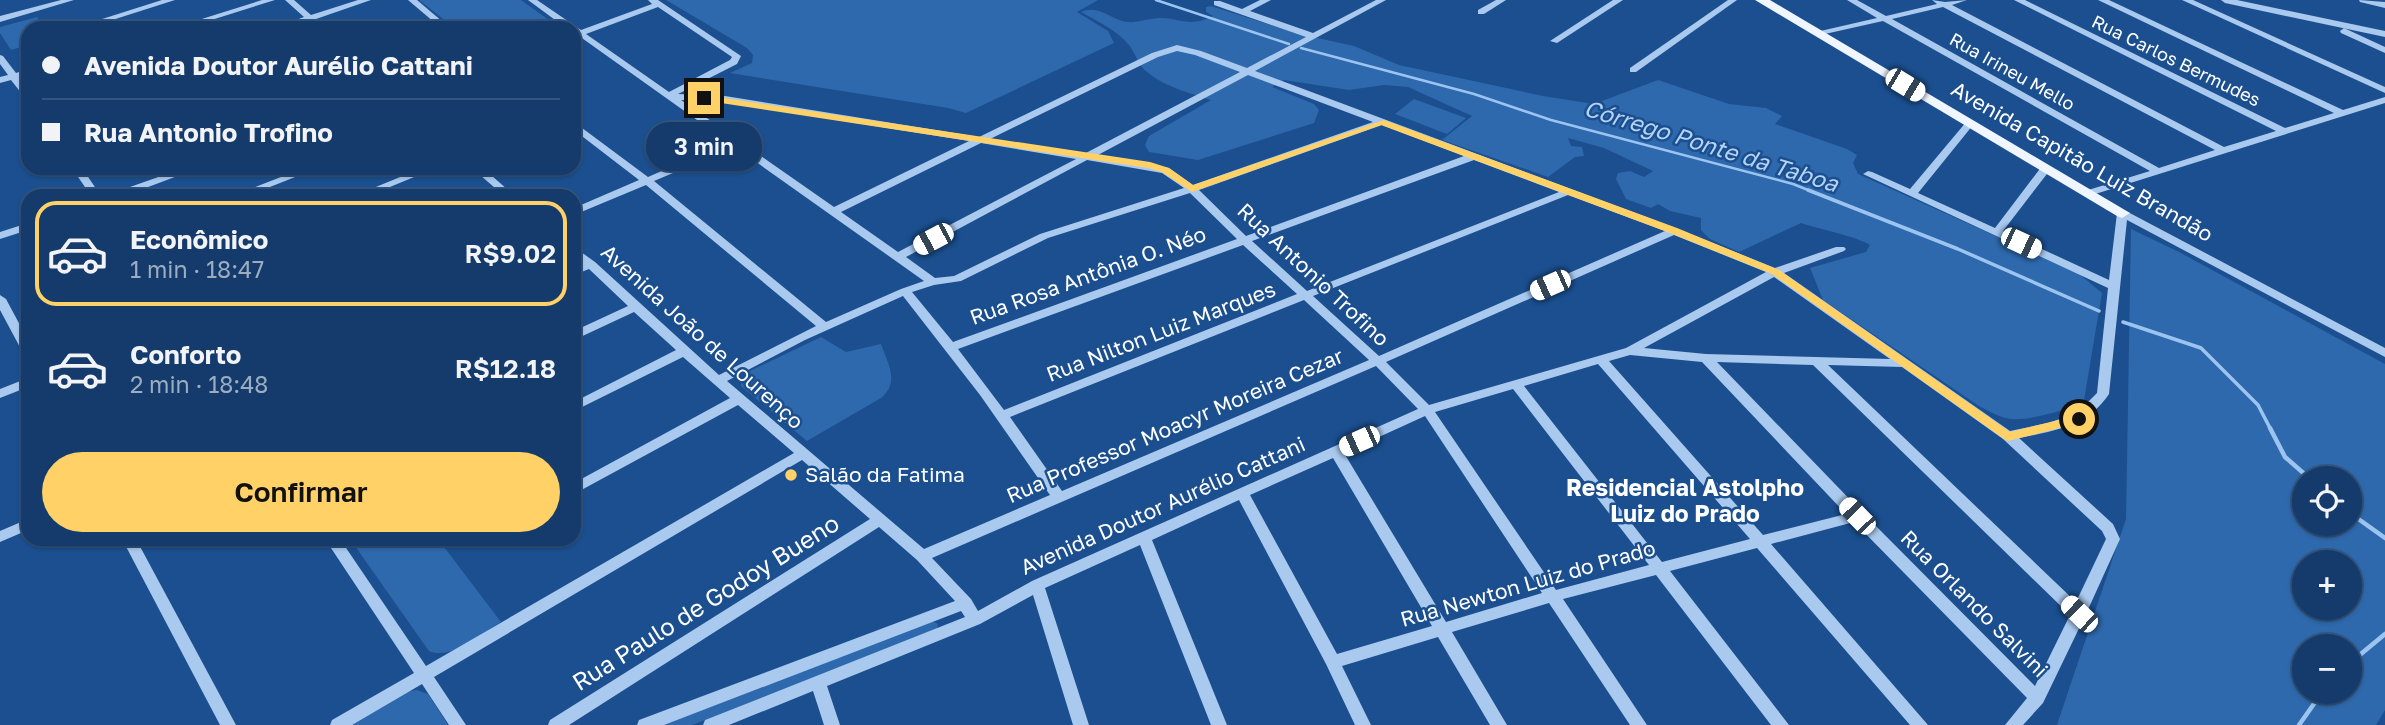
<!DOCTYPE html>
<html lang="pt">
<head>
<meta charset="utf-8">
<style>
  body { margin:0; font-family:"Golos Text",sans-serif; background:#214673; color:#f1f3f6; height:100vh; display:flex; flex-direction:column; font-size:26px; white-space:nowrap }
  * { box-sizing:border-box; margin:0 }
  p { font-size:23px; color:#9dadc1 }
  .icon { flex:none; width:38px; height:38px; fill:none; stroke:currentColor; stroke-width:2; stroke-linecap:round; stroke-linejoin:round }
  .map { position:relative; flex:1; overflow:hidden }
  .sheet { position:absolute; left:21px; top:189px; width:560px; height:357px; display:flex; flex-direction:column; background:#143b6b; border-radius:21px; box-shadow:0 2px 5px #0004,0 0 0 2px #33557e }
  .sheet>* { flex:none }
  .banner { position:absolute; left:21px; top:21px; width:560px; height:154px; border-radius:21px; box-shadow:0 2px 5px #0004,0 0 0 2px #33557e; display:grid; align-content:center; height:154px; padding:0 21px; background:#143b6b }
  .buttons { position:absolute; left:2292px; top:466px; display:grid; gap:14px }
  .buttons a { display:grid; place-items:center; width:70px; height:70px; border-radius:50%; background:#143b6b; box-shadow:0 2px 5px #0004,0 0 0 2px #33557e; font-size:35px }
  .end { position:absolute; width:32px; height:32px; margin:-16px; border:9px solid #ffd166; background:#111; box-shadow:0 0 0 4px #111 }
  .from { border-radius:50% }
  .bubble { position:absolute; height:49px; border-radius:24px; background:#143b6b; box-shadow:0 2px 5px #0004,0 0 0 2px #33557e; font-size:23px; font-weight:600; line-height:49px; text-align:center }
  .car { position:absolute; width:21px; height:42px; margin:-21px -10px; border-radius:9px; box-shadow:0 0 5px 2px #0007; background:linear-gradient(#fff 24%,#345 0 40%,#fff 0 76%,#345 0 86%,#fff 0) }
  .banner b { display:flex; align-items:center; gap:24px; height:66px; font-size:26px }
  .banner b+b { border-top:2px solid #33557e }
  .banner i { width:18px; height:18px; background:#f1f3f6 }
  ul { padding:12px 0 0; list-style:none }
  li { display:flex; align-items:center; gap:21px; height:105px; margin:0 14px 10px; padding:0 7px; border:4px solid transparent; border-radius:21px }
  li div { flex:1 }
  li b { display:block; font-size:26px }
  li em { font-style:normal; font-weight:600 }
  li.selected { border-color:#ffd166 }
  li>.icon { width:63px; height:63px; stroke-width:1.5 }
  .button { display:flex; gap:14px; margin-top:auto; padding:14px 21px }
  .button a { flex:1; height:80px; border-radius:42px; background:#ffd166; color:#111; font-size:28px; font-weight:600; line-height:80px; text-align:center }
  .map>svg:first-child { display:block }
  .green { fill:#2e69ad; fill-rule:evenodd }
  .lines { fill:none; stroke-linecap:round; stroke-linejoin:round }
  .stream-far2 { stroke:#9cc4f0; stroke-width:2.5 }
  .stream-far1 { stroke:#9cc4f0; stroke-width:3.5 }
  .stream { stroke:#9cc4f0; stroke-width:4.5 }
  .minor { fill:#a9c9ee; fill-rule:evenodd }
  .major { fill:#f0f6ff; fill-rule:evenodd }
  .route { fill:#ffd166 }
  .poi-dot { fill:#ffd166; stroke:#1b4f8f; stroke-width:2.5 }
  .labels { text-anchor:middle; stroke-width:5; stroke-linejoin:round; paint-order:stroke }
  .far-street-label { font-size:18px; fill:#fff; stroke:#1b4f8f }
  .street-label { font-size:21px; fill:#fff; stroke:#1b4f8f }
  .poi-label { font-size:21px; fill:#fff; stroke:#1b4f8f; text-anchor:start }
  .water-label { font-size:23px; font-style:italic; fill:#b5d3f5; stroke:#1b4f8f }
  .neighbourhood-label { font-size:23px; font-weight:bold; fill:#fff; stroke:#1b4f8f }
  .near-street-label { font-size:24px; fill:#fff; stroke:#1b4f8f }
</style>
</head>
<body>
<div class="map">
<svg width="2385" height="725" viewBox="0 0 2385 725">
  <rect width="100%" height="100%" fill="#1b4f8f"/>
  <g class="green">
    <polygon points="419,0 521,0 560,28 455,28"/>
    <polygon points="666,0 1098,0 1077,12 1108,31 1114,43 966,113 948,108 730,73 752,63 753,55 747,48"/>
    <path d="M1211,6L1299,34L1354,46L1399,65L1543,96L1594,104L1658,80L1729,104L1766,108L1782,116L1775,124L1847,149L1857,155L1853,163L1858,174L2078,273L2102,293L2083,406C2060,409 2033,421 2011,419C2000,418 1989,411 1979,406L1823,300L1810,268L1866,252L1870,245C1855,236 1819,229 1801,223L1739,252L1710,239L1701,230V218L1670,211L1658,204L1651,208L1626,199L1616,179L1618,173L1630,171L1644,177L1653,171L1604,148L1568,138L1571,146L1582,147L1584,156L1575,157L1548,177L1442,140L1472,116L1408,87L1384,85L1349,90L1284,80L1272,87L1314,104L1319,110L1314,123L1198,160L1149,152L1145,145L1149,136L1211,100C1189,93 1165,87 1147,72C1138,65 1136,54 1129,45C1118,31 1097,21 1081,12C1099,4 1111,20 1127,22C1138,23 1149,18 1160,18C1181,18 1189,28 1213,16L1206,12V7Z"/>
    <polygon points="37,17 45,28 28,28 28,45 11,50 0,33 0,27"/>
    <polygon points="1414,99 1466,118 1447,134 1395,114"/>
    <path d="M2131,229L2179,252L2385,364V710L2376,725H2057L2126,519ZM2305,478H2350V523H2305ZM2305,562H2350V607H2305ZM2305,646H2350V691H2305Z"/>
    <path d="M821,337L846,352L881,344C888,364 900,382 881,398L807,441L741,386V382L750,371Z"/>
    <path d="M350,539H438L501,622C482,633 451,661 429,651Z"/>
    <polygon points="930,620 938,624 937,629 692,725 656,725"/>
    <polygon points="417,690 428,694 448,725 348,725 409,691"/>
  </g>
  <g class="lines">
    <g class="stream-far2">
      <polyline points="1156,0 1289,44"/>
      <polyline points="1301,48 1474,94 1551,120 1793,184 1813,192"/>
    </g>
    <g class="stream-far1">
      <polyline points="1808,190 1958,249 2099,311"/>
      <polyline points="2123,322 2201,348 2258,405 2271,430"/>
    </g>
    <g class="stream">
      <polyline points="2270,428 2285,457 2309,478"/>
      <polyline points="2350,513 2385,538"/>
      <polyline points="2350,663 2385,634"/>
      <polyline points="2299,725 2323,691"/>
    </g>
    <g class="minor">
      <polygon points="61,0 74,0 0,22 0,16"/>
      <polygon points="162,0 175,0 106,22 99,20"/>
      <polygon points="262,0 275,0 186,28 173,28"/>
      <polygon points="285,0 294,0 311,15 358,0 371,0 316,19 326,28 317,28 309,21 287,28 274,28 304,17"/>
      <polygon points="408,0 417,0 450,28 441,28"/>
      <path d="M528,0H537L581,30L652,4L648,0H658L741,56L737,64L678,94L725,96L979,137L1152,53L1177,45L1201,51L1247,68L1306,37L1214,5V1H1220L1242,9L1260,0H1271L1250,11L1313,33L1376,0H1386L1255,71L1678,229L1775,268L1836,247H1844L1846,249L1844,251L1784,273L2010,431L2048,423L2069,416L2080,410L2097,393L2108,288L1863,174L1868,171L1872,172L1910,189L1967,121L1970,120L1975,123L1973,125L1918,193L1995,228L2042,166H2050V170L2003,231L2109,280L2117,213L2118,211H2126L2385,348V357L2127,220L2109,394C2088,426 2054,431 2019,438L2113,524L2120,539L2086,614L2043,703L2023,725H2005L2027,698L1854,522L1771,544L1928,725H1910L1757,548L1670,571L1789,725H1771L1656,575L1563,599L1647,725H1630L1549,603L1452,632L1507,725H1490L1438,637L1342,666L1371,725H1355L1326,664L1239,500L1152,540L1227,725H1211L1140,545L1045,588L1089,725H1073L1033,595L980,624L827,686L840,725H824L813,691L729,725H703L705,720L965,617L961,611L664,725H637L639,720L955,601L917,560L879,527L569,725H548L550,720L870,519L802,460L434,677L466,725H449L422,684L352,725H330L332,720L414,673L325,539H340L426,666L794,453L738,405L574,494V483L730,398L683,357L574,411V402L676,350L634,312L574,340V331L628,306L589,269L574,275V268L582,264L574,256V247L595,262L719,375L816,326L646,185L574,215V208L639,180L574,130V122L648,177L728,142L579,36L574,38V28H566ZM658,7L732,57L730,60L669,92L586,34ZM1177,51L1195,55L1240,72L1084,154L990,139L1158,57ZM1248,75L1373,122L1193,185L1169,168L1096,156ZM681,100L725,102L969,141L834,207ZM1382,125L1464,156L1246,236L1199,190ZM981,143L1076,159L898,252L841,212ZM735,147L924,281L901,289L826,322L654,181ZM1087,160L1162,173L1184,188L1040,234L954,276L935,278L906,257ZM1474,160L1559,192L1307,291L1252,241ZM1190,193L1237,239L953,342L912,292L934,285L961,281L1048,238ZM1568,195L1665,231L1379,356L1313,296ZM1674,235L1766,272L1626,348L1429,405L1386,362ZM1243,245L1297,294L1004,410L958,349ZM1774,277L1890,359L1706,354L1644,348ZM903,296L980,395L1050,495L924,549L727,381L805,340ZM1304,300L1369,360L1062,491L1010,417ZM1630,355L1702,362L1846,514L1763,535L1609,361ZM1717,362L1813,365L2070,615L2035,686L1862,512ZM1598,364L1750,539L1662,562L1524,386ZM1828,365L1902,367L2003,439L2102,531L2106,539L2076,602ZM1376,366L1418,409L1032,581L978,611L971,599L932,558ZM1513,389L1649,565L1556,590L1435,412ZM1425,416L1542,593L1446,622L1344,453ZM1333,458L1432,626L1337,654L1250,495Z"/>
      <polygon points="1496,0 1506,0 1484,14 1478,14 1478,10"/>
      <polygon points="1613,0 1623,0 1557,43 1550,41"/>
      <polygon points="1728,0 1737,0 1636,72 1630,72 1630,68"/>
      <path d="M1847,0H1857L1886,16L1937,4L1932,0L1945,2L1967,0L1952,5L2224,147L2276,131L2014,0H2025L2285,128L2334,113L2098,0H2109L2343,110L2385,97V103L2089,196L2085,195V191L2150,171L1883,21L1816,36V32L1877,18ZM1943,7L2215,150L2159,168L1892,19Z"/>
      <polygon points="2182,0 2193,0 2385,87 2385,93"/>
      <polygon points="2221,0 2237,0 2385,31 2385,37 2225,3"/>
      <polygon points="2359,0 2385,2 2385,8 2360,2"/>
      <polygon points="2344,28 2385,47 2385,53 2341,33 2340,31"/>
      <polygon points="0,55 3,56 16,73 28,69 28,75 19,77 28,90 28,99 25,98 11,80 0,83 0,77 8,75 0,64"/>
      <polygon points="72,168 82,168 101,196 91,196"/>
      <polygon points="184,168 199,168 124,196 109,196 110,194"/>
      <polygon points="304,168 318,168 247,196 232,196"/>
      <polygon points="422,168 436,168 368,196 354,196"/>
      <polygon points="472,168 483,168 515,196 504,196 501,193 495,196 481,196 495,188"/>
      <polygon points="28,223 28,230 0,239 0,232"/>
      <polygon points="0,295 6,299 28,340 28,355 22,351 0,310"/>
      <polygon points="28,378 28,387 0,398 0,389"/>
      <polygon points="28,519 28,530 0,542 0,531"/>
      <polygon points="122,539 136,539 236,725 220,725"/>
    </g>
    <polygon class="major" points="1755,0 1770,0 2130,213 2122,218 2117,216"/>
  </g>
  <polygon class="route" points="704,95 1150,162 1169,168 1193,185 1384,120 1677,228 1779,270 2010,432 2079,415 2085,419 2079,423 2008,441 2004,439 1772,274 1670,233 1381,125 1192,192 1162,172 1148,168 701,100 700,98"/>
  <circle class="poi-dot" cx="791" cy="475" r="7"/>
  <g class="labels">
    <g class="far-street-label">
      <text transform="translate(2176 61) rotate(26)" y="6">Rua Carlos Bermudes</text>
      <text transform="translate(2012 72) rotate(29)" y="6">Rua Irineu Mello</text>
    </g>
    <g class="street-label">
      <text transform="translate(2082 162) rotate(30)" y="7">Avenida Capitão Luiz Brandão</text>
      <text transform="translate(1313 275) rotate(43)" y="7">Rua Antonio Trofino</text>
      <text transform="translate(1088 276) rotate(-20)" y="7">Rua Rosa Antônia O. Néo</text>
      <text transform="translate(1161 332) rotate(-21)" y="7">Rua Nilton Luiz Marques</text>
      <text transform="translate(702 337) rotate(42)" y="7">Avenida João de Lourenço</text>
      <text transform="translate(1175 426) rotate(-23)" y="7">Rua Professor Moacyr Moreira Cezar</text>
      <text transform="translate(1163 506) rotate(-24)" y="7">Avenida Doutor Aurélio Cattani</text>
      <text transform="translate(1528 584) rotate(-16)" y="7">Rua Newton Luiz do Prado</text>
      <text transform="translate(1974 604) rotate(45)" y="7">Rua Orlando Salvini</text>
    </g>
    <g class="poi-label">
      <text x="805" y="482">Salão da Fatima</text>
    </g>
    <g class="water-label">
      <text transform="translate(1711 146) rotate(17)" y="8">Córrego Ponte da Taboa</text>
    </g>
    <g class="neighbourhood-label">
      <text x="1685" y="496">Residencial Astolpho<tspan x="1685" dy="26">Luiz do Prado</tspan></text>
    </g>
    <g class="near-street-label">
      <text transform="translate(706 603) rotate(-32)" y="8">Rua Paulo de Godoy Bueno</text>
    </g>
  </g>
</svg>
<div class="buttons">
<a><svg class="icon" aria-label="locate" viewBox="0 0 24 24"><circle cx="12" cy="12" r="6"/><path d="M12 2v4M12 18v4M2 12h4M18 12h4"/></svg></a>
<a>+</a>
<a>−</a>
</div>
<i class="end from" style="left:2079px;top:419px"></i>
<i class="end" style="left:704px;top:98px"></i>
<div class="bubble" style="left:646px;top:122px;width:116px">3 min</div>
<i class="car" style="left:1905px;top:85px;rotate:121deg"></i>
<i class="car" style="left:933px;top:239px;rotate:242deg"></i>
<i class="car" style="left:2021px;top:243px;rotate:115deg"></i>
<i class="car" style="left:1550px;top:285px;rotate:246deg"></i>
<i class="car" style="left:1359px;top:441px;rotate:246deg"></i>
<i class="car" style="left:1857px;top:516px;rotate:316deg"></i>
<i class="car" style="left:2079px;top:614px;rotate:314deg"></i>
<div class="banner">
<b><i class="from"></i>Avenida Doutor Aurélio Cattani</b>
<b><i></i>Rua Antonio Trofino</b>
</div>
<section class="sheet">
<ul>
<li class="selected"><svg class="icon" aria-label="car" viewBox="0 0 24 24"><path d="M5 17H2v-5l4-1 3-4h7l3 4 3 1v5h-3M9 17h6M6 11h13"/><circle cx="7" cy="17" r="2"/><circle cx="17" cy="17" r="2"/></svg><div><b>Econômico</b><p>1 min · 18:47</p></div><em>R$9.02</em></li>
<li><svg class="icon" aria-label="car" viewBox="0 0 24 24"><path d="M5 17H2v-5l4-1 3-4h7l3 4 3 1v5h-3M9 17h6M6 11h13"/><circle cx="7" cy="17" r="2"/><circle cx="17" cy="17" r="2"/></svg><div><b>Conforto</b><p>2 min · 18:48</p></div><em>R$12.18</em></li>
</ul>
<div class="button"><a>Confirmar</a></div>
</section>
</div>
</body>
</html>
